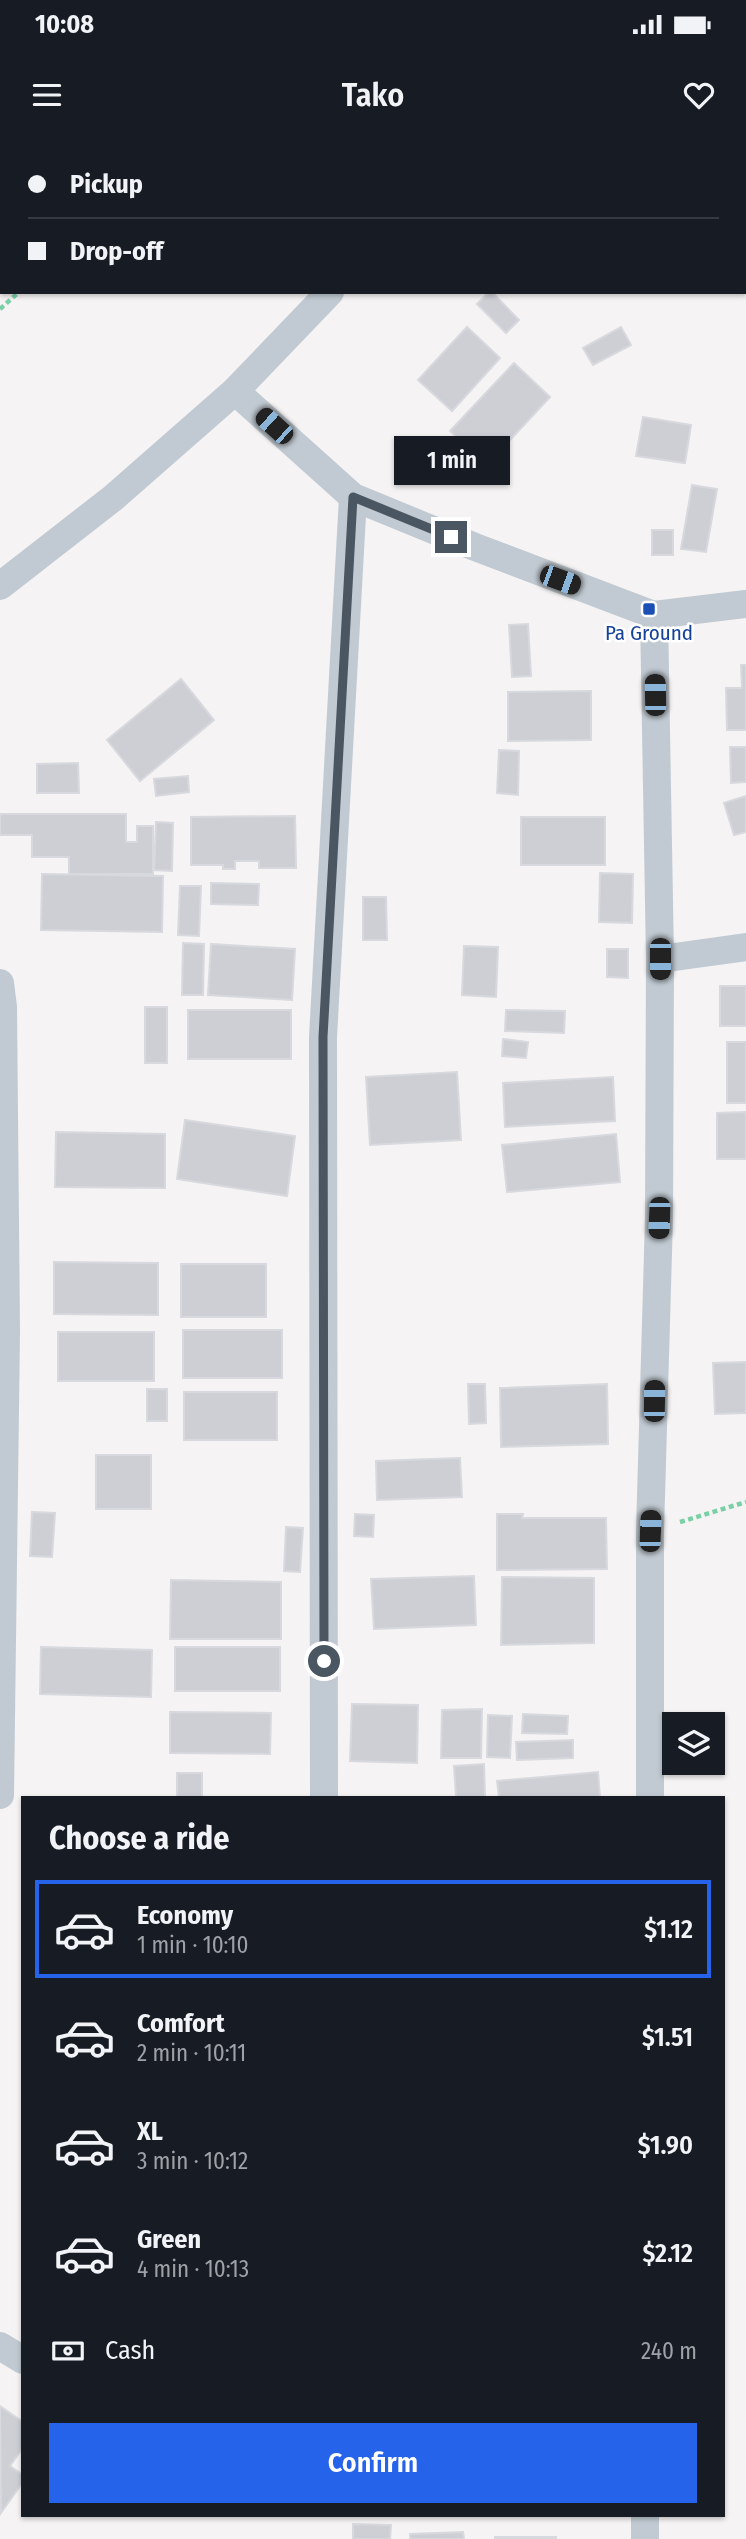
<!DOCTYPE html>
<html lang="en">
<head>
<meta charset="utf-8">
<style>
  body { margin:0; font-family:"Fira Sans Condensed",sans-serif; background:#20242c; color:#f1f3f6; height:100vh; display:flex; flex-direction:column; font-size:26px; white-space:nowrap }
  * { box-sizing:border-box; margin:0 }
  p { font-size:23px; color:#9ea1a6 }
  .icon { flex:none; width:38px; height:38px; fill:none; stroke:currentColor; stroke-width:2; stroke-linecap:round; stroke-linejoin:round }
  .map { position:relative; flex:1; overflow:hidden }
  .side { position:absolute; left:21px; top:1656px; width:704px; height:721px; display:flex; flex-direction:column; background:#171b24; border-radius:0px; box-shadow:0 2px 5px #0004 }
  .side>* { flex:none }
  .top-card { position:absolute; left:0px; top:0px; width:747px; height:154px; box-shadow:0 2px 5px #0004; display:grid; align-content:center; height:154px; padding:0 28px; background:#171b24 }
  .buttons { position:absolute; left:662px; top:1572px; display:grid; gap:14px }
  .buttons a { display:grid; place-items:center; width:63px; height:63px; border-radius:0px; background:#171b24; box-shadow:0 2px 5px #0004; font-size:35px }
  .end { position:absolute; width:32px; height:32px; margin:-16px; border:9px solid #4a5661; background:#fff; box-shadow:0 0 0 4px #fff }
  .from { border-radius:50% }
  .bubble { position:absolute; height:49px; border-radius:0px; background:#171b24; box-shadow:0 2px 5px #0004; font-size:23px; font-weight:600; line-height:49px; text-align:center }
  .car { position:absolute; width:21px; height:42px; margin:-21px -10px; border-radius:9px; box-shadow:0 0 5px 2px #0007; background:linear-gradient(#222 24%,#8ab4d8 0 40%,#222 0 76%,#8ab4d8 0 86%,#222 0) }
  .top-card b { display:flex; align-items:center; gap:24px; height:66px; font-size:26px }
  .top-card b+b { border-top:2px solid #363941 }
  .top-card i { width:18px; height:18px; background:#f1f3f6 }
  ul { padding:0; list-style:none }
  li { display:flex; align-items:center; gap:21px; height:98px; margin:0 14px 10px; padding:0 14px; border:4px solid transparent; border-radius:0px }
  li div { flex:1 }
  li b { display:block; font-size:26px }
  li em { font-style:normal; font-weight:600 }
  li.on { border-color:#2563eb }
  li>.icon { width:63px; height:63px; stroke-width:1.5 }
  h2 { padding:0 28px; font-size:32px; line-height:84px }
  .pay { display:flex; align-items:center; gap:18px; height:77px; padding:0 28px; font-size:26px }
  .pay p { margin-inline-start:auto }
  .primary-button { display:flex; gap:14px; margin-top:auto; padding:14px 28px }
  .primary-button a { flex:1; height:80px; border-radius:0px; background:#2563eb; color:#fff; font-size:28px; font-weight:600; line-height:80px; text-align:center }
  .status { display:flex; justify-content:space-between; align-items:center; height:49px; padding:0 35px; background:#171b24; direction:ltr }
  .status svg { height:19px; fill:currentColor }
  header { display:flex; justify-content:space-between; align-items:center; height:91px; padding:0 28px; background:#171b24; font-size:32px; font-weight:600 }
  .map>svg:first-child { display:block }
  .building { fill:#cdcfd5; stroke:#d7d9de; stroke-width:2 }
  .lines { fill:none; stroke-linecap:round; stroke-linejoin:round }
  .path { stroke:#7ad0a6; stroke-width:4.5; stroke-dasharray:5 3.5; stroke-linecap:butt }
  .minor { stroke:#c1cad2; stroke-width:28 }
  .rail-casing { stroke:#b5b8bd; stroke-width:8 }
  .rail { stroke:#fff; stroke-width:5; stroke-dasharray:16; stroke-linecap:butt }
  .route { stroke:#4a5661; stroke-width:9 }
  .transit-dot { fill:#1a4fb4; stroke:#fff; stroke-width:2.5 }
  .labels { text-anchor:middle; stroke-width:5; stroke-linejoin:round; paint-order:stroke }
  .transit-label { font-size:21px; fill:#164399; stroke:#fff }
</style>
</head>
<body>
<div class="status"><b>10:08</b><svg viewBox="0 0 49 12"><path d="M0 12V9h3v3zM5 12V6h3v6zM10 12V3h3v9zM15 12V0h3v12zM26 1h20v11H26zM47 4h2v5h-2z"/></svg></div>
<header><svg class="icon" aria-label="menu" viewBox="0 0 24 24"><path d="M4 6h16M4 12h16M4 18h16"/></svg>Tako<svg class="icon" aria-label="heart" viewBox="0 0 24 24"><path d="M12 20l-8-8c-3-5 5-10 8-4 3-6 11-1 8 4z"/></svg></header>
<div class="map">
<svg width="746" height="2399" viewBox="0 0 746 2399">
  <rect width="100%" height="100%" fill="#f5f3f3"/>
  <g class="building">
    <polygon points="639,0 693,0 696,2 638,2"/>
    <polygon points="489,152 492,152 519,180 506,193 477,164"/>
    <polygon points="467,187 500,218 452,271 418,240"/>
    <polygon points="621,187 631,205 593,225 583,208"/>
    <polygon points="514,223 550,257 487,325 450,291"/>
    <polygon points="643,277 691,285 685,323 636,316"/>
    <polygon points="692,345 717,349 706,412 681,409"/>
    <rect x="652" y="390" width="21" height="25"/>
    <polygon points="528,484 531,536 512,537 509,485"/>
    <polygon points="741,525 746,525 746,590 727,590 726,548 742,548"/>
    <polygon points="181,539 214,580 140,641 107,600"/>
    <polygon points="591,551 591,600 508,601 508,552"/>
    <polygon points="730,607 746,607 746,642 731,643"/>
    <polygon points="499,610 519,611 518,655 497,653"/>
    <polygon points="78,623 79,653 37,653 37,624"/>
    <polygon points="188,636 189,652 156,656 154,639"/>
    <polygon points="746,656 746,692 734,695 724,663"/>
    <polygon points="0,674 126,674 126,702 137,702 137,686 153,686 153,734 69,734 69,717 32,717 32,695 0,695"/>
    <polygon points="295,676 296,728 259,728 259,721 235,721 235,729 223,729 223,725 191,725 191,677"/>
    <rect x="521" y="677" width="84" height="48"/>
    <polygon points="156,682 173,683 172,731 154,730"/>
    <polygon points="600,733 633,734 632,783 599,782"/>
    <polygon points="42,734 163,736 162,792 41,790"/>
    <polygon points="211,743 259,744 258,765 211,764"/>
    <polygon points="180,746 201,746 199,796 178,795"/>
    <polygon points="363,757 386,757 387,800 363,800"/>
    <polygon points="183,803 204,804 203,855 182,855"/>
    <polygon points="211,804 295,809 292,860 208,855"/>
    <polygon points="464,806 498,807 496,857 462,855"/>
    <polygon points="607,809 628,809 628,838 607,837"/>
    <rect x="720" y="846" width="26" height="40"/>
    <rect x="145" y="867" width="22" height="56"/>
    <rect x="188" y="870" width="103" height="49"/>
    <polygon points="506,870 565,871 564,893 505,891"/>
    <polygon points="503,899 528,902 526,918 502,916"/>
    <rect x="727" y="902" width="19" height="61"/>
    <polygon points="457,932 461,1000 370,1005 366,937"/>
    <polygon points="613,937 615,981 505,987 503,943"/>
    <polygon points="746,972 746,1019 717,1019 717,973"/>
    <polygon points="185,980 295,996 287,1056 177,1039"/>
    <polygon points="56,992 165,994 165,1048 55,1047"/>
    <polygon points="616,994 620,1042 507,1052 502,1005"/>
    <polygon points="54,1122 158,1123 158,1175 54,1174"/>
    <rect x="181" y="1124" width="85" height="53"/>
    <rect x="183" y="1190" width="99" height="48"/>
    <rect x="58" y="1192" width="96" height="49"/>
    <polygon points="746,1222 746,1273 715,1274 713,1223"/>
    <polygon points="468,1244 485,1244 486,1283 469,1284"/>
    <polygon points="607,1244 608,1304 501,1307 500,1248"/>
    <rect x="147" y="1249" width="20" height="32"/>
    <rect x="184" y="1252" width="93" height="48"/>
    <rect x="96" y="1315" width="55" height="54"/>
    <polygon points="460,1318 462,1357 377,1360 376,1321"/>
    <polygon points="32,1372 55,1373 52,1417 30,1416"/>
    <polygon points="355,1374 374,1375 373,1397 354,1396"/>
    <polygon points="497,1374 523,1374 522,1378 606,1378 607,1429 497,1430"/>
    <polygon points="286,1387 303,1388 300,1432 284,1431"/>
    <polygon points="474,1436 476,1485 374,1489 371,1439"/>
    <polygon points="502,1437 594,1438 594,1503 501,1505"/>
    <polygon points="171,1440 281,1442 281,1499 170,1499"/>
    <polygon points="41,1507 152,1510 151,1557 40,1554"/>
    <rect x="175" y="1507" width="105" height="44"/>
    <polygon points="352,1564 418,1565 417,1623 350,1621"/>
    <polygon points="482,1569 481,1618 441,1618 442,1570"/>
    <polygon points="170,1572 271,1573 270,1614 170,1613"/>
    <polygon points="523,1574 568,1576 567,1594 522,1593"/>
    <polygon points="488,1575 512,1576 510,1618 487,1617"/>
    <polygon points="573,1600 573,1618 517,1620 516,1602"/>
    <polygon points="484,1624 485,1657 456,1657 454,1626"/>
    <polygon points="598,1632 600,1657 499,1657 497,1641"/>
    <rect x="177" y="1633" width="25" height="24"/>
    <polygon points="0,2266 23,2282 23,2308 10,2326 23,2335 23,2342 1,2373"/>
    <polygon points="353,2384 391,2385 390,2399 353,2399"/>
    <polygon points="463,2392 464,2399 410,2399 410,2394"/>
    <rect x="495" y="2397" width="61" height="2"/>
  </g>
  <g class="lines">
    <g class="path">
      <polyline points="180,2 181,0"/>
      <polyline points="0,169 19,152"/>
      <polyline points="680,1382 746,1362"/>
    </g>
    <g class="minor">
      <polyline points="466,2 468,0"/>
      <polyline points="235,251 353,357 475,407 654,475 660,819 659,1078 650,1391 650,1657"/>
      <polyline points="0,446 113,358 235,251 330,152"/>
      <polyline points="654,475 746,464"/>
      <polyline points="660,819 746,807"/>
      <polyline points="0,843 3,867 6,1191 0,1655"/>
      <polyline points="324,1657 323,897 353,357"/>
      <polyline points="0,2206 23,2220"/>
      <polyline points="645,2399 645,2375"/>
    </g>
    <g class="rail-casing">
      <g id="rail">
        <polyline points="71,2 73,0"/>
        <polyline points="0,69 2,67"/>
      </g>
    </g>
    <use href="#rail" class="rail"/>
  </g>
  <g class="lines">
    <polyline class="route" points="324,1521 323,897 353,357 451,397"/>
  </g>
  <rect class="transit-dot" x="642" y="462" width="14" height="14" rx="3.5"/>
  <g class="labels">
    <g class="transit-label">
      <text x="649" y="500">Pa Ground</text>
    </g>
  </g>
</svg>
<div class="buttons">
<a><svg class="icon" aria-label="layers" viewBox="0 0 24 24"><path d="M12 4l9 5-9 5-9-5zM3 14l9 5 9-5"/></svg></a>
</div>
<i class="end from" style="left:324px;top:1521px"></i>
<i class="end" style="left:451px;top:397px"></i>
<div class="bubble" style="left:394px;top:296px;width:116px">1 min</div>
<i class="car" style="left:274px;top:286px;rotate:312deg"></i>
<i class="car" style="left:560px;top:440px;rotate:110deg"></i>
<i class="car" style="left:655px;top:555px;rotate:359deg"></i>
<i class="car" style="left:660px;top:819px;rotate:180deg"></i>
<i class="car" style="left:659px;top:1078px;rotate:182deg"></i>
<i class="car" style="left:654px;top:1261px;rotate:1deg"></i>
<i class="car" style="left:650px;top:1391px;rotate:2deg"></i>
<div class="top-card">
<b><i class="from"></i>Pickup</b>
<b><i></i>Drop-off</b>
</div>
<section class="side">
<h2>Choose a ride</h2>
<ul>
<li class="on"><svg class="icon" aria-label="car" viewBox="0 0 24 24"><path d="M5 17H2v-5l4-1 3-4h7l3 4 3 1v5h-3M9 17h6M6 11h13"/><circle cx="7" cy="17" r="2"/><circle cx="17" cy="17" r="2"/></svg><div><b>Economy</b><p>1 min · 10:10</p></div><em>$1.12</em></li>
<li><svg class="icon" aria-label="car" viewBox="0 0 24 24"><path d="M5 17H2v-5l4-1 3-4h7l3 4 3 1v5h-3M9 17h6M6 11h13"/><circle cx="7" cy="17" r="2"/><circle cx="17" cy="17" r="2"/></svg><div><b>Comfort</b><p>2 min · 10:11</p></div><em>$1.51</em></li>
<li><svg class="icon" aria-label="car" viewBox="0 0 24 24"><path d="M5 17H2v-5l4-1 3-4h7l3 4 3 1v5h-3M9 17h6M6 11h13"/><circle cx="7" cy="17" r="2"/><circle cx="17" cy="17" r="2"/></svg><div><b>XL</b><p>3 min · 10:12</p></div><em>$1.90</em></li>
<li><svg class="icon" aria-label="car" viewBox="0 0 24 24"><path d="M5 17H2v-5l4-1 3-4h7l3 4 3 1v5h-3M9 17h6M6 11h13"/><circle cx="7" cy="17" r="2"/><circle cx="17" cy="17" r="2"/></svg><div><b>Green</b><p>4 min · 10:13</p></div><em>$2.12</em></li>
</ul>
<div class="pay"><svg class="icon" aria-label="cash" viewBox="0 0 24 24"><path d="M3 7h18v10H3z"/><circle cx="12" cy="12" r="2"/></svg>Cash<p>240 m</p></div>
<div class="primary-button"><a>Confirm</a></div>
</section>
</div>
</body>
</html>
